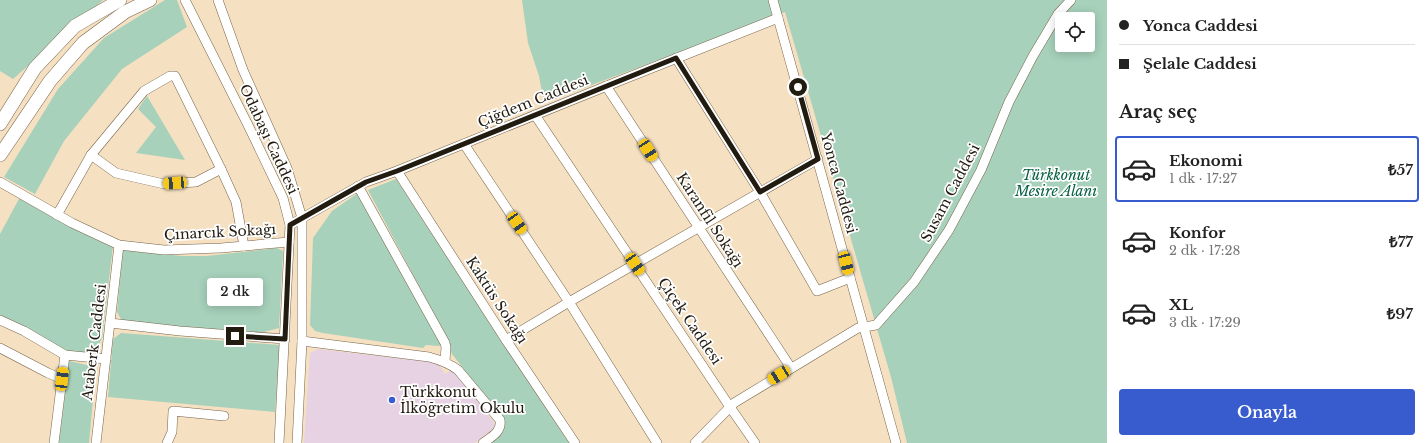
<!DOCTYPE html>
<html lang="tr">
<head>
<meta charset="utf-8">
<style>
  body { margin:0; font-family:"Libre Baskerville",serif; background:#f2f2f2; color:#222; height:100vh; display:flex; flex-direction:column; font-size:15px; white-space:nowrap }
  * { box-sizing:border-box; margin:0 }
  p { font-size:13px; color:#767676 }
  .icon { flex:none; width:22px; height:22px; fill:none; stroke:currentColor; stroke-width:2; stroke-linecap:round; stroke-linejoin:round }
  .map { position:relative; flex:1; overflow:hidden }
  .panel { display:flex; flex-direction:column; background:#fff; width:320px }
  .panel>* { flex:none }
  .guide { display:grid; align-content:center; height:88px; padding:0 12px; background:#fff }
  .buttons { position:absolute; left:1055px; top:12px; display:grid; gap:8px }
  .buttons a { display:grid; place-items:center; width:40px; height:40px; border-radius:4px; background:#fff; box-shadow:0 2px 10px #0003; font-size:20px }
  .end { position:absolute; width:18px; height:18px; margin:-9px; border:5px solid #221b10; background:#fff; box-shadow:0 0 0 2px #fff }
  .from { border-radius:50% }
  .bubble { position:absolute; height:28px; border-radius:4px; background:#fff; box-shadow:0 2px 10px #0003; font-size:13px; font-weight:600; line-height:28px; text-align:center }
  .car { position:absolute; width:12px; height:24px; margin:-12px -6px; border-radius:5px; box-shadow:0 0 3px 1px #0007; background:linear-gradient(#f5c518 24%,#345 0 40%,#f5c518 0 76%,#345 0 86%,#f5c518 0) }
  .guide b { display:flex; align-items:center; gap:14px; height:38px; font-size:15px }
  .guide b+b { border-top:1px solid #e0e0e0 }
  .guide i { width:10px; height:10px; background:#222 }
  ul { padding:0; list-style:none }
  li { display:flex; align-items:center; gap:12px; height:66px; margin:0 8px 6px; padding:0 4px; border:2px solid transparent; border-radius:4px }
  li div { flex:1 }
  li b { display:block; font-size:15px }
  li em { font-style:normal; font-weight:600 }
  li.selected { border-color:#385ccd }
  li>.icon { width:36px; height:36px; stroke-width:1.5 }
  h2 { padding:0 12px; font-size:18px; line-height:48px }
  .action { display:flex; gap:8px; margin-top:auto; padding:8px 12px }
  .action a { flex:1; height:46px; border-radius:4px; background:#385ccd; color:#fff; font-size:16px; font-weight:600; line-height:46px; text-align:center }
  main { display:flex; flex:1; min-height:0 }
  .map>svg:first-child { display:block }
  .education { fill:#e6d2e2 }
  .green { fill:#a7d1bb; fill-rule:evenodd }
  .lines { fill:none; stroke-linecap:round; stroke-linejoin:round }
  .street-casing { stroke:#776449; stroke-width:10 }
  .secondary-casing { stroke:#776449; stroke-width:14 }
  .street { stroke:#fff; stroke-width:9 }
  .secondary { stroke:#fff; stroke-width:13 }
  .route { stroke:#221b10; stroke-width:5 }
  .poi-dot { fill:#385ccd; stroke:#fff; stroke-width:1.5 }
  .labels { text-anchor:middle; stroke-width:3.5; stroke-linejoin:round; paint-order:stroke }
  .street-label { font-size:14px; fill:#221b10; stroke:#fff }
  .park-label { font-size:14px; font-style:italic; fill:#076243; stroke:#fff }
  .poi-label { font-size:14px; fill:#221b10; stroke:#fff; text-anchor:start }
</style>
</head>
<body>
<main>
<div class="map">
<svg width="1107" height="443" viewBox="0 0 1107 443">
  <rect width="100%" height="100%" fill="#f5e0c2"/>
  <polygon class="education" points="318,349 431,362 440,366 445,374 451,370 455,372 496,425 491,430 475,443 304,443 310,353"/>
  <g class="green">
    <polygon points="0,0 103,0 13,79 0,71"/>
    <polygon points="165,0 177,0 187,27 122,69 64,141 35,194 4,177 58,89 104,38"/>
    <path d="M522,0H1107V443H907L891,377L785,12L544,103L539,76L528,43ZM1062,19H1088V45H1062Z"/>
    <polygon points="147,96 185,160 136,153 156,127 138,109"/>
    <polygon points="396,179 569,443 487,443 504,429 504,420 452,354 437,320 368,190"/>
    <polygon points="358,193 441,345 439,346 426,345 423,348 323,333 315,331 310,325 313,238 332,211"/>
    <polygon points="20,197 113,246 102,338 96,352 91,355 65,350 0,316 0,234"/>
    <polygon points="277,248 283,251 279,328 256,334 122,321 117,312 123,249 181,256 207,256"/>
    <polygon points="121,333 280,345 275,412 108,397 113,339"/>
    <polygon points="69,361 96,367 89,443 59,443"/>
  </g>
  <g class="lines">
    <g class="street-casing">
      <g id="street">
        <polyline points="185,0 248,125 283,198 290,225 279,443"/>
        <polyline points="218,0 243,70 287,168 302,218 302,341 297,443"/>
        <polyline points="773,0 896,443"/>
        <polyline points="676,58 760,192 817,291 850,278"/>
        <polyline points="606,86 791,368"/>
        <polyline points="535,115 730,407 755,443"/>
        <polyline points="464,144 569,302 657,443"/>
        <polyline points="91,155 116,173 164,184 196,182 221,169"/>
        <polyline points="397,171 506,340 575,443"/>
        <polyline points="0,182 72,223 119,245 164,250 221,248 289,242"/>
        <polyline points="358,186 445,343 446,347 445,361"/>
        <polyline points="57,215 91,155 144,91 170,76 175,76 221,169 236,202 244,246"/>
        <polyline points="290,225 366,182 397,171 624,79 778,18"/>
        <polyline points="0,320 24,331 65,355 106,359"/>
        <polyline points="110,323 180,331 285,339"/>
        <polyline points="506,340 569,302 818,159"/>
        <path d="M302,341L429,357C440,360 449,363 458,370L500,420C502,432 491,437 483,443"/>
        <polyline points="0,348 48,373 62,379"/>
        <polyline points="54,443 65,355"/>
        <polyline points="96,443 119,245"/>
        <polyline points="167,443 172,432 173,411 224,416"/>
        <polyline points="695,443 734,403 858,328 876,325 914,282 949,230 981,170 1009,102 1033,56 1058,14 1071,0"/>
      </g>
    </g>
    <g class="secondary-casing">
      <g id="secondary">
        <polyline points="0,124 35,68 75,26 120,0"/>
        <polyline points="0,155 50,81 83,43 125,12 150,0"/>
      </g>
    </g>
    <use href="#street" class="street"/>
    <use href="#secondary" class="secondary"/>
  </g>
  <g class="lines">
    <polyline class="route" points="235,336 285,339 290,225 366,182 397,171 676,58 760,192 818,159 798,87"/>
  </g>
  <circle class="poi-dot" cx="392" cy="400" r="4"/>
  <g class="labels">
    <g class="street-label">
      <text transform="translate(533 101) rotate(-22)" y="5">Çiğdem Caddesi</text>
      <text transform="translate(269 139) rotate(65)" y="5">Odabaşı Caddesi</text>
      <text transform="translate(839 183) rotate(75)" y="5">Yonca Caddesi</text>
      <text transform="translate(950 193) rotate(-62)" y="5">Susam Caddesi</text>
      <text transform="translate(710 220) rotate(57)" y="5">Karanfil Sokağı</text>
      <text transform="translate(220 232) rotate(-3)" y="5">Çınarcık Sokağı</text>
      <text transform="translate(497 300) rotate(57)" y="5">Kaktüs Sokağı</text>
      <text transform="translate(690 321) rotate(56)" y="5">Çiçek Caddesi</text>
      <text transform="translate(94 342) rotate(-83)" y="5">Ataberk Caddesi</text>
    </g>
    <g class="park-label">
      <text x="1056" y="180">Türkkonut<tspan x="1056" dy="16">Mesire Alanı</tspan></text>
    </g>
    <g class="poi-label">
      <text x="400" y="397">Türkkonut<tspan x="400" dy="16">İlköğretim Okulu</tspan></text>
    </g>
  </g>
</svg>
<div class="buttons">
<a><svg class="icon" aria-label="locate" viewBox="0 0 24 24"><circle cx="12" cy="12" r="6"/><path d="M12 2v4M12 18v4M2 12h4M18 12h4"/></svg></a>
</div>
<i class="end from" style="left:798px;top:87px"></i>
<i class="end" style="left:235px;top:336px"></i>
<div class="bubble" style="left:207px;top:278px;width:56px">2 dk</div>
<i class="car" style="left:648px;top:150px;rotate:147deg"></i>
<i class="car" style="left:175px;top:183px;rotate:266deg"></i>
<i class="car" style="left:517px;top:223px;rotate:146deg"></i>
<i class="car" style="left:846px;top:263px;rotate:165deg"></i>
<i class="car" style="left:635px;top:264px;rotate:146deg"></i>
<i class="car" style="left:779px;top:375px;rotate:239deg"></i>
<i class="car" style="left:62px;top:379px;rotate:7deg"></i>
</div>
<section class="panel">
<div class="guide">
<b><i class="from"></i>Yonca Caddesi</b>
<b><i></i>Şelale Caddesi</b>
</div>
<h2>Araç seç</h2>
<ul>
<li class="selected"><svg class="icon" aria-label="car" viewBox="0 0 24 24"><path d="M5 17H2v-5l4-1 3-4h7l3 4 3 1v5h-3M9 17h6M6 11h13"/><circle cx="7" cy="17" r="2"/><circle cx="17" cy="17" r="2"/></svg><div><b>Ekonomi</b><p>1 dk · 17:27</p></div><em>₺57</em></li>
<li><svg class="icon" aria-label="car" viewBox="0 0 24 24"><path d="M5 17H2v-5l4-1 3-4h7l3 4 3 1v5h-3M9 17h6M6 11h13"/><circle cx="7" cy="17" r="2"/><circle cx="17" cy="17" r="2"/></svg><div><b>Konfor</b><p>2 dk · 17:28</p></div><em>₺77</em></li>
<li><svg class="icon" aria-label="car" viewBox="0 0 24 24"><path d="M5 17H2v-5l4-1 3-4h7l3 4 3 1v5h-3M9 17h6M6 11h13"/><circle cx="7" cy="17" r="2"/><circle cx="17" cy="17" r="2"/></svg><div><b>XL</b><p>3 dk · 17:29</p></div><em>₺97</em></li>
</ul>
<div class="action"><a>Onayla</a></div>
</section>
</main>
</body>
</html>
